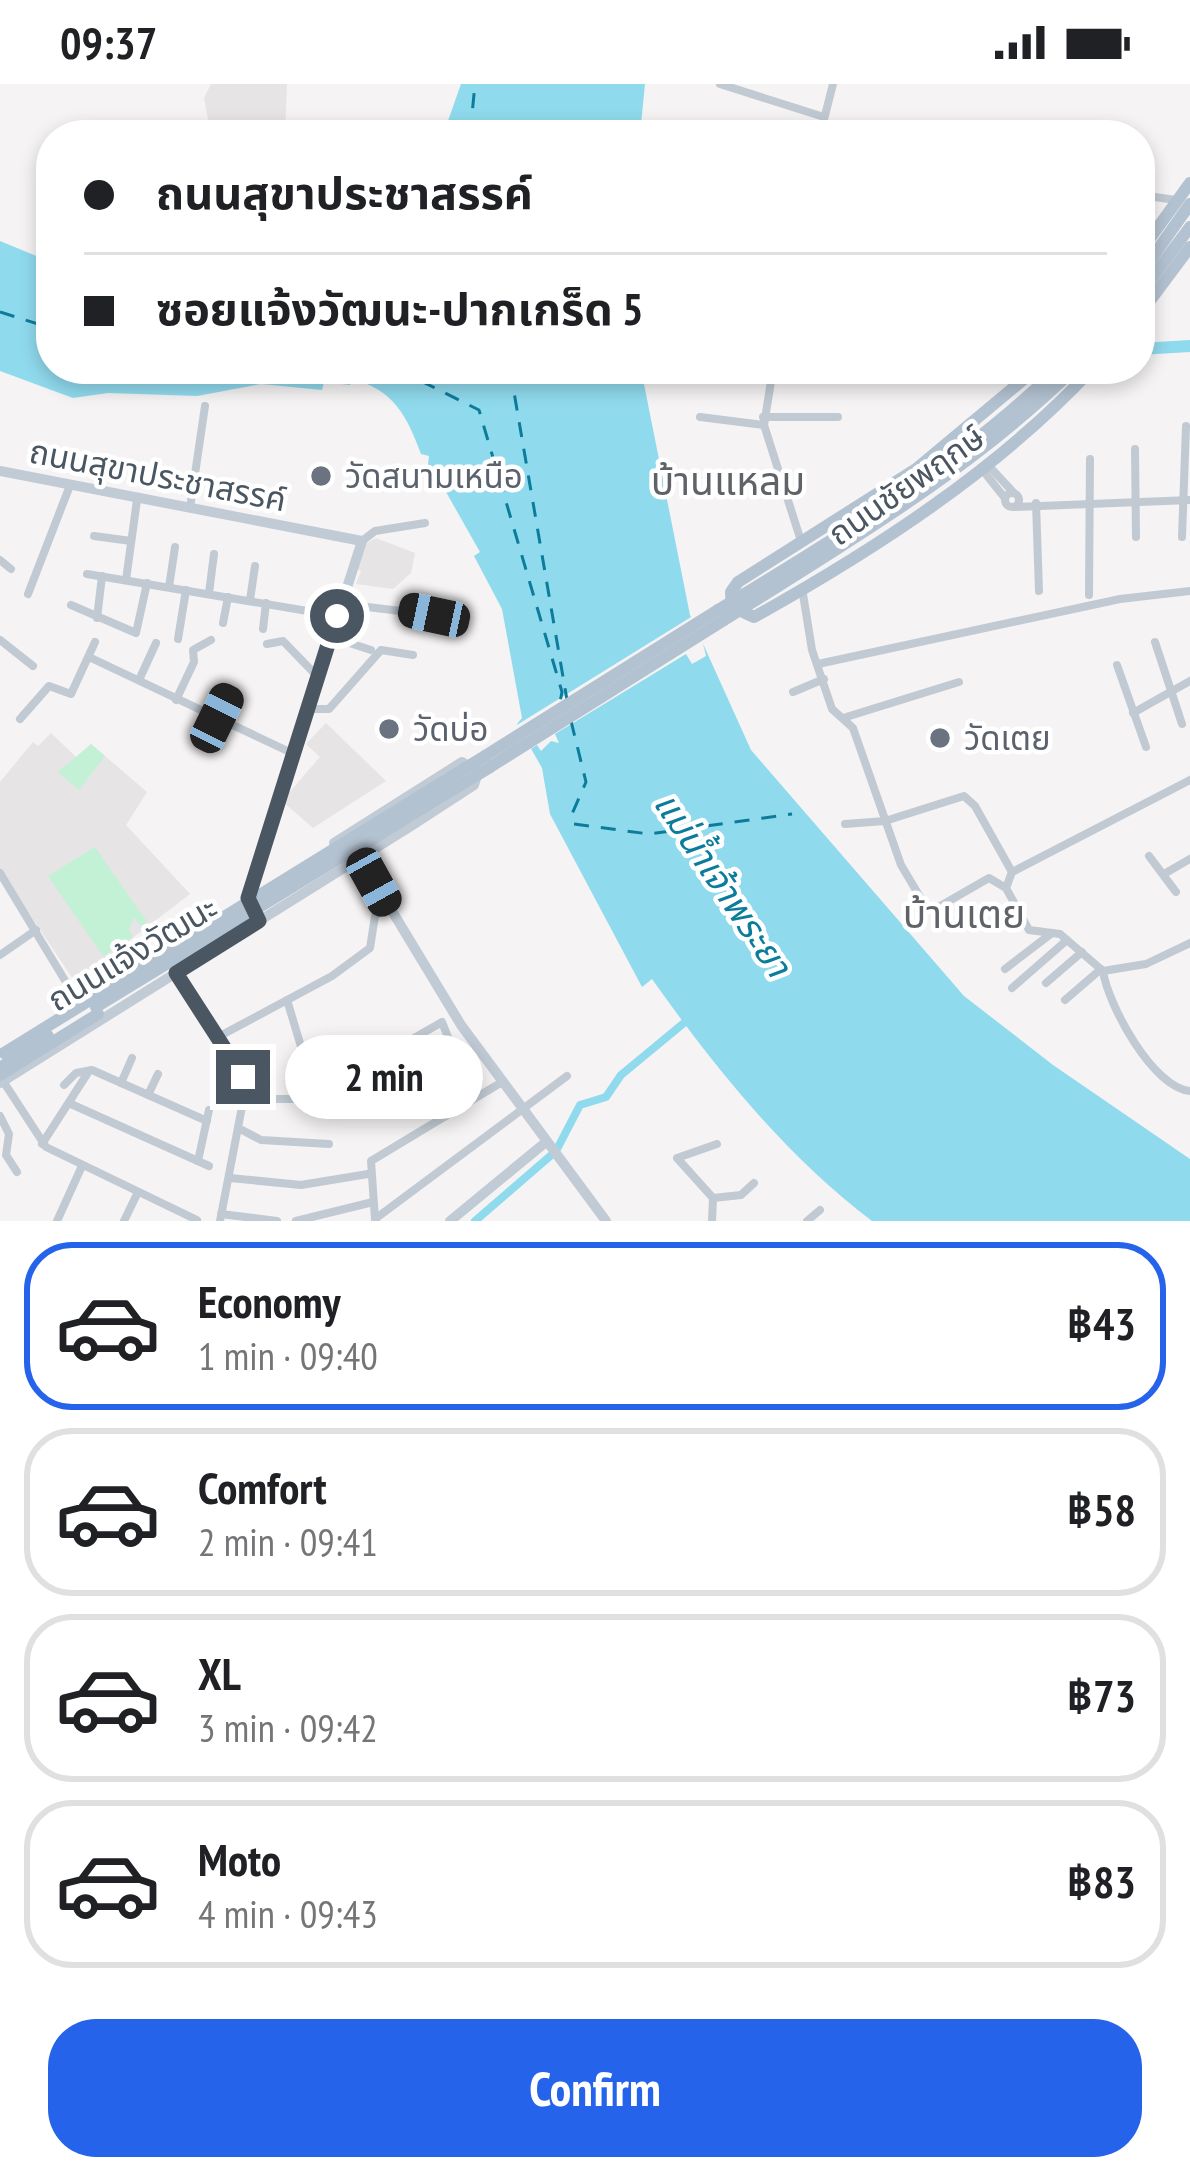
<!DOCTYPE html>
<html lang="en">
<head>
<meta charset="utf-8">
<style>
  body { margin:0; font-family:"PT Sans Narrow","Noto Sans Thai",sans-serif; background:#f6f6f6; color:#202124; height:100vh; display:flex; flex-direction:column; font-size:45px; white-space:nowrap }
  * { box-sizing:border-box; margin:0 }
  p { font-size:39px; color:#757577 }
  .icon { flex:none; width:66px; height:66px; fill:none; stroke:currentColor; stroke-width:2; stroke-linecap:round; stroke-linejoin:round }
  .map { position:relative; height:1137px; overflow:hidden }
  .drawer { display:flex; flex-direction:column; background:#fff; flex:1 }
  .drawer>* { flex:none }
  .hud { position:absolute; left:36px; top:36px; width:1119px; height:264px; border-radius:48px; box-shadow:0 6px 18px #0003; display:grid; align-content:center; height:264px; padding:0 48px; background:#fff }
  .end { position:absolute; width:54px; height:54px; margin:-27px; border:15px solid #4a5661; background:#fff; box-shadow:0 0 0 6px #fff }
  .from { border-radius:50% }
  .bubble { position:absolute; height:84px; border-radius:42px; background:#fff; box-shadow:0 6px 18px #0003; font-size:39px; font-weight:700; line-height:84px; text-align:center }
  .car { position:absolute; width:36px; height:72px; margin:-36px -18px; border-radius:15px; box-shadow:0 0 9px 3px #0007; background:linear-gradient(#222 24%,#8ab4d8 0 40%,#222 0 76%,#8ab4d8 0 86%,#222 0) }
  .hud b { display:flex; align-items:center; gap:42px; height:114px; font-size:45px }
  .hud b+b { border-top:3px solid #e0e0e0 }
  .hud i { width:30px; height:30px; background:#202124 }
  ul { padding:21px 0 0; list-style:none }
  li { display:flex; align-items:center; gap:36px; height:168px; margin:0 24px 18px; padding:0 24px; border:6px solid #e0e0e0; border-radius:48px }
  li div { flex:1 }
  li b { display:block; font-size:45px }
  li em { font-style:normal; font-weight:700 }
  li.active { border-color:#2563eb }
  li>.icon { width:108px; height:108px; stroke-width:1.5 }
  .button { display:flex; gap:24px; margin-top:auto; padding:24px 48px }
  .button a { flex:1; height:138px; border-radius:48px; background:#2563eb; color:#fff; font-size:48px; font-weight:700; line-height:138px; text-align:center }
  .status { display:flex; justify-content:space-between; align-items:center; height:84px; padding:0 60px; background:#fff; direction:ltr }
  .status svg { height:33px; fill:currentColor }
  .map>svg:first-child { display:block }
  .education { fill:#e6e4e5 }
  .green { fill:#c3f1d5 }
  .water { fill:#90daee }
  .pier { fill:#f5f3f3 }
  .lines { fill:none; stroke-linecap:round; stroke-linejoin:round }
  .canal { stroke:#90daee; stroke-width:8 }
  .river { stroke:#90daee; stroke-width:12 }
  .ferry { stroke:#0c7c9b; stroke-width:3; stroke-dasharray:15 12; stroke-linecap:butt }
  .street { stroke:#c1cad2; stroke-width:8 }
  .secondary { stroke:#c1cbd6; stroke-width:10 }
  .primary { stroke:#b3c2d1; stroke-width:12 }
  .primary-bridge { stroke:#b3c2d1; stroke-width:12 }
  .route { stroke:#4a5661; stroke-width:15 }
  .worship-dot { fill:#6b7280; stroke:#fff; stroke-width:4.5 }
  .labels { text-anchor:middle; stroke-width:9; stroke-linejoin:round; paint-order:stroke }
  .street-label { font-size:33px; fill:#4a5661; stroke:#fff }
  .worship-label { font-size:33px; fill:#5b616d; stroke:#fff; text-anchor:start }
  .water-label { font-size:36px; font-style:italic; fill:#0c7c9b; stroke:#fff }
  .quarter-label { font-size:39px; fill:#5f6368; stroke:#fff }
</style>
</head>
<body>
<div class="status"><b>09:37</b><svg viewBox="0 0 49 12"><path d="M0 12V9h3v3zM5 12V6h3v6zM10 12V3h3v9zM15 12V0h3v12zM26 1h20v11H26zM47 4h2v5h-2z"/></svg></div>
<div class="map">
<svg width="1190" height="1137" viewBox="0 0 1190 1137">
  <rect width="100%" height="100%" fill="#f5f3f3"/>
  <g class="education">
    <polygon points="211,0 287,0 285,51 211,51 204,14"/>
    <polygon points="376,454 415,469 411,489 393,505 356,500 361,487 355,484 365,460"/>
    <polygon points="326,639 386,697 313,744 282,717 320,673 306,660"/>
    <polygon points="51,649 77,674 91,660 147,708 126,741 190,810 75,898 0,786 0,698 33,658 38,662"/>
  </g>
  <g class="green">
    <polygon points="91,660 105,672 79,706 58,688"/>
    <polygon points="95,763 149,841 143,845 134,833 129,846 133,853 103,872 48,792"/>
  </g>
  <g class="water">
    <polygon points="461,0 645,0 640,51 443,51"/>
    <path d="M0,157L51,178V285H641L690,531L751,666L964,912L1053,981L1190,1075V1137H872C785,1071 715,984 652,895L642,903L550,730L542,684L517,640L522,634L502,525L474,472L480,468L446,408L425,406L429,372L421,370C407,332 394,306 352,295L350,301L324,298L322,306L261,300L197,312L108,309L73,314L0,287Z"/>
  </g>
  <polygon class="pier" points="696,530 706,572 692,580 686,570 555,650 559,659 551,657 541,667 537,661 526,668 512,644"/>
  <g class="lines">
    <polyline class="canal" points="475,1137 556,1067 580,1021 606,1013 621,991 690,934"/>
    <g class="river">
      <polyline points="1140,265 1190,262"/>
      <polyline points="850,285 868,293 926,285"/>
    </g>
    <g class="ferry">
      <polyline points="470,51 475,0"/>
      <polyline points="0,228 51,244"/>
      <polyline points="397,285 479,326 562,608 560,618"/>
      <polyline points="510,285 567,616"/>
      <polyline points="341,298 341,285"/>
      <polyline points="571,637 586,698 572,730 574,740 649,750 792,730"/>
    </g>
    <g class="street">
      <polyline points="720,0 824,33"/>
      <polyline points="821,46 841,51"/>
      <polyline points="820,51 833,0"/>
      <polyline points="1140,111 1176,116"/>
      <polyline points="773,285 764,341 801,457"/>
      <polyline points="700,333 764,341"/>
      <polyline points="763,333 838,333"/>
      <polyline points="1135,365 1136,453"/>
      <polyline points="988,381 1013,408"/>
      <polyline points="981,384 1004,413"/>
      <circle cx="1012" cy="416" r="7"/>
      <polyline points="1036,419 1039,507"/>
      <polyline points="1014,423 1190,416"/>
      <polyline points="190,424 205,322"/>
      <polyline points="94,452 131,457"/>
      <polyline points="1182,453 1186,342"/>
      <polyline points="362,457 375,447 425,439"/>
      <polyline points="0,476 11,485"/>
      <polyline points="87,490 337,532"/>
      <polyline points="126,496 137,416"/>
      <polyline points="169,503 175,463"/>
      <polyline points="802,504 812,566 832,625 853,644 901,781 926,823 935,825 989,794 1006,804"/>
      <polyline points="209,509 214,470"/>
      <polyline points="28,510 69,404"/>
      <polyline points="1089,511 1090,375"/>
      <polyline points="250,516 255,482"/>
      <polyline points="343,520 433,531"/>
      <polyline points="71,521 136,549 147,499"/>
      <polyline points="97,534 102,492"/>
      <polyline points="223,539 228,513"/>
      <polyline points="263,545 266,519"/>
      <polyline points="331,553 371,566"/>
      <polyline points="178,555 186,506"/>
      <polyline points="0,556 33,582"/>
      <polyline points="1155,558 1182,640"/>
      <polyline points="267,560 283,557 317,592"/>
      <polyline points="89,573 294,670"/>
      <polyline points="818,580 1120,515 1190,507"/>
      <polyline points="1117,581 1146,663"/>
      <polyline points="139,596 156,559"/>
      <polyline points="793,608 824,595"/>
      <polyline points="176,616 194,578 193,566 211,556"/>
      <polyline points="308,625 329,625 381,566 413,571"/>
      <polyline points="1133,629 1190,597"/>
      <polyline points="217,634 229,609"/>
      <polyline points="843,634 959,598"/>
      <polyline points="20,635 49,602 71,610 95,558"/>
      <polyline points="845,740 885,737 964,712 975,722 1012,788 1190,696"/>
      <polyline points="1149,772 1176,808"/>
      <polyline points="1012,788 1006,804 1029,846 1060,850 1103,887 1146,880 1190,859"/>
      <polyline points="0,789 78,918"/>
      <polyline points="1164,790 1190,775"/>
      <polyline points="0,871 36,846"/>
      <polyline points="1005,885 1052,849"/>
      <path d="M1103,887C1108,921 1153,1004 1190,1007"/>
      <polyline points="176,889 246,1002 220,1137"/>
      <polyline points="1046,899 1082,868"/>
      <polyline points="1012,904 1067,856"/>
      <polyline points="287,916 306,979"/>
      <polyline points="1065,916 1101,885"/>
      <polygon points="442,938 457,976 407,1005 397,964"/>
      <polyline points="218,953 332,892 370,864 375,832 387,822"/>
      <polyline points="3,997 46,1063 197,1136"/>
      <polyline points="121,999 132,974"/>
      <polyline points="64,1001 76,989 92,986 207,1037"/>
      <polyline points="148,1011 158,990"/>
      <path d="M247,1014C306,1016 324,1020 367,975"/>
      <polyline points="71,1020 209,1082"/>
      <polyline points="0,1032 9,1050 6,1071 17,1088"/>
      <polyline points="242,1046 261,1056 329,1060"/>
      <polyline points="42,1060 89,987"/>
      <polyline points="198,1077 209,1026"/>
      <polyline points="230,1094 301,1101 368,1090"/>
      <polyline points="713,1114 741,1111 754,1099"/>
      <polyline points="221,1130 277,1137"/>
      <polyline points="375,1135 567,992"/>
      <polyline points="375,1135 371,1077 502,998"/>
      <polyline points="57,1137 82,1082"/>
      <polyline points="124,1137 138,1108"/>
      <polyline points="296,1137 373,1118"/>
      <polyline points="712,1137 713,1114 677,1074 717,1060"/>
      <polyline points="807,1137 820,1126"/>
    </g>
    <g class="secondary">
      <polyline points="0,387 362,457 247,814 252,823"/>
      <polyline points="360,774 461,941 606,1137"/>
      <polyline points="0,999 411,742 474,701 478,688 462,678 334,759"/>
      <polyline points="450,1137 546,1058"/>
    </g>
    <g class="primary">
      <polyline points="1140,168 1190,99"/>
      <polyline points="1140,191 1190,120"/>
      <polyline points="1140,210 1190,143"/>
      <polyline points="1140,230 1190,163"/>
      <path d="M1036,285L916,385L738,498L731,508L732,523L754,533C874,466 998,386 1092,285"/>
      <polyline points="485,672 718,526"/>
      <polyline points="490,683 724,536"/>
      <polyline points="346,772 414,729"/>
      <polyline points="0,991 98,930"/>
    </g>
    <g class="primary-bridge">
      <path d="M718,526C837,454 957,382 1057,285"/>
      <path d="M724,536C846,459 970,387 1074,285"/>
      <polyline points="414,729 490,683"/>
      <polyline points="96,923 351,767"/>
      <polyline points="4,969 485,672"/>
      <polyline points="0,984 48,952"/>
    </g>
  </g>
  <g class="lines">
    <polyline class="route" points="243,993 176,889 259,837 248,814 337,532"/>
  </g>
  <g class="worship-dot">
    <circle cx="321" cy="392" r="12"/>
    <circle cx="389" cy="645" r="12"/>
    <circle cx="940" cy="654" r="12"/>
  </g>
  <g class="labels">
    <g class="street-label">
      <text transform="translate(158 391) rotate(11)" y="12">ถนนสุขาประชาสรรค์</text>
      <text transform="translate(906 401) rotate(-35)" y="12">ถนนชัยพฤกษ์</text>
      <text transform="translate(132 869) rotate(-31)" y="12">ถนนแจ้งวัฒนะ</text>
    </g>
    <g class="worship-label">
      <text x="345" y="404">วัดสนามเหนือ</text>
      <text x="413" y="657">วัดบ่อ</text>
      <text x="964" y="666">วัดเตย</text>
    </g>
    <g class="water-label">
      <text transform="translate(723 800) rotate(56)" y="13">แม่น้ำเจ้าพระยา</text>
    </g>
    <g class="quarter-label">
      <text x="728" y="411">บ้านแหลม</text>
      <text x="964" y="844">บ้านเตย</text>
    </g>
  </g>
</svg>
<i class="end from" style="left:337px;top:532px"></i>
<i class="end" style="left:243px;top:993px"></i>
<div class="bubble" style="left:285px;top:951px;width:198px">2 min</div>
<i class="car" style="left:434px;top:531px;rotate:282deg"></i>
<i class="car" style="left:217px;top:634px;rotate:26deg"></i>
<i class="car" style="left:374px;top:798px;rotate:151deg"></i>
<div class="hud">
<b><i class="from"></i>ถนนสุขาประชาสรรค์</b>
<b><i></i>ซอยแจ้งวัฒนะ-ปากเกร็ด 5</b>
</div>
</div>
<section class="drawer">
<ul>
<li class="active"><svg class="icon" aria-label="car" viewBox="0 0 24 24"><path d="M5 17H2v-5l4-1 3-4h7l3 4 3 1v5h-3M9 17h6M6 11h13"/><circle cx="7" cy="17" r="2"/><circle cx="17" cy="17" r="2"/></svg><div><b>Economy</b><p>1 min · 09:40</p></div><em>฿43</em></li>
<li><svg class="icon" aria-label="car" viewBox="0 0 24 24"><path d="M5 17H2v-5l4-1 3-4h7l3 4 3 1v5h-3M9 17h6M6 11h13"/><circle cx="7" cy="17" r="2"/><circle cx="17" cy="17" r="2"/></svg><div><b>Comfort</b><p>2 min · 09:41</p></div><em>฿58</em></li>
<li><svg class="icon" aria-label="car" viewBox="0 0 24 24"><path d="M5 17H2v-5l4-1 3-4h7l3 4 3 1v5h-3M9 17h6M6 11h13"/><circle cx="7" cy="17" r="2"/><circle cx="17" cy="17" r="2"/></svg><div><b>XL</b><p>3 min · 09:42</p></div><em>฿73</em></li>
<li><svg class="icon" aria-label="car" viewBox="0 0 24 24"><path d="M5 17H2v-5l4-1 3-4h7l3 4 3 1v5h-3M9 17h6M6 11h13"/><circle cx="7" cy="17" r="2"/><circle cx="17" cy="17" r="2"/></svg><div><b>Moto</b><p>4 min · 09:43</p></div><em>฿83</em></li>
</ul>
<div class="button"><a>Confirm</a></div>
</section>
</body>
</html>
